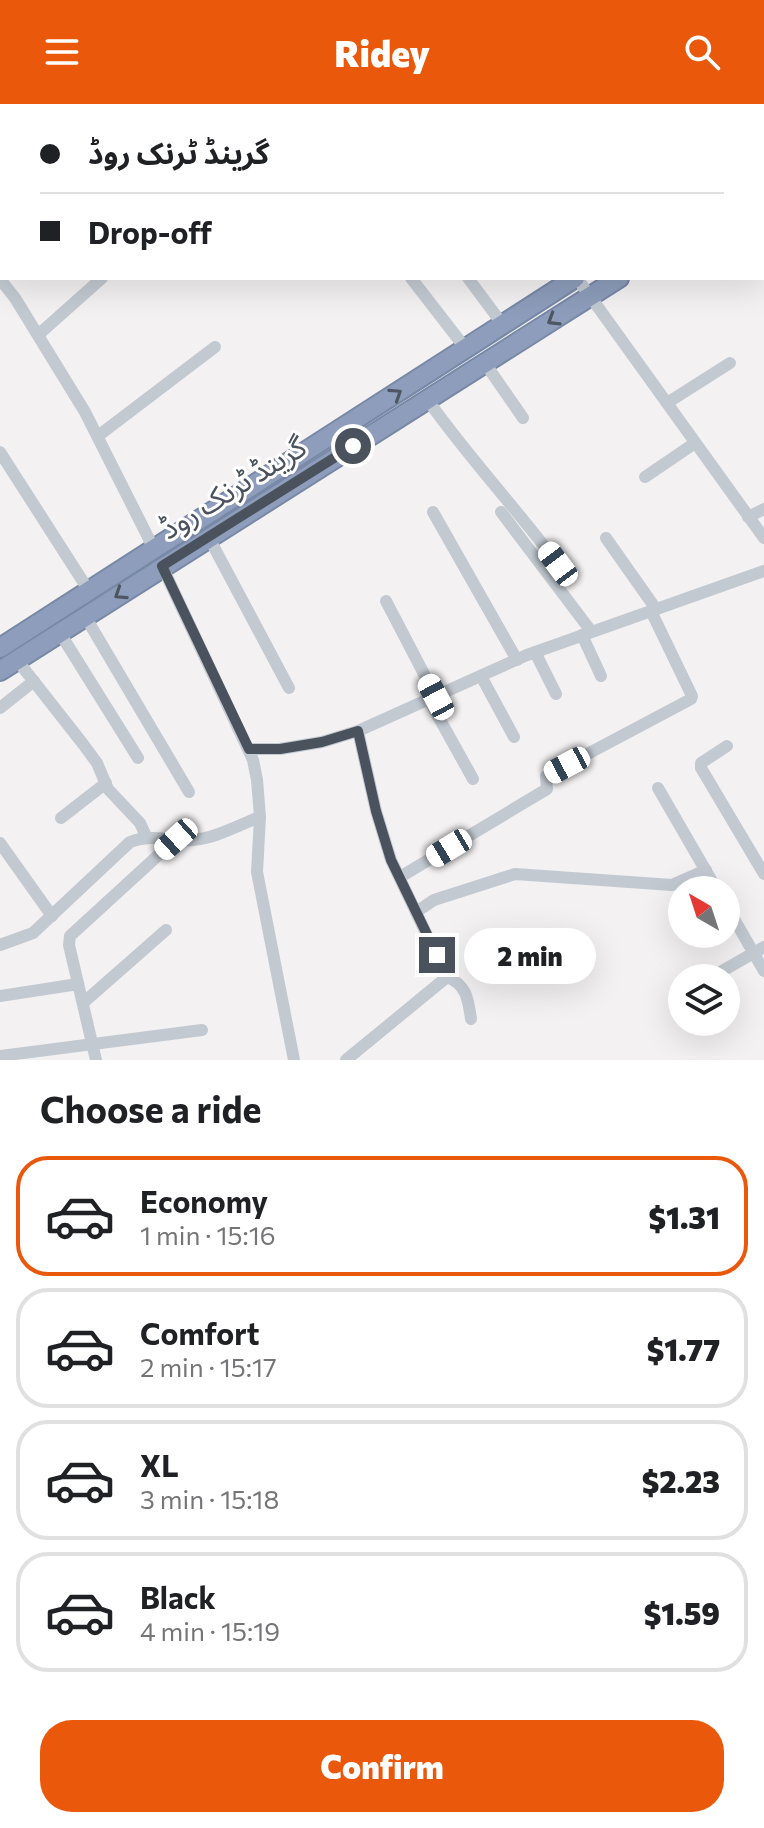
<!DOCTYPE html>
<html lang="en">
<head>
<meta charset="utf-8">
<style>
  body { margin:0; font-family:Commissioner,"Noto Sans Arabic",sans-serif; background:#f2f2f2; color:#202124; height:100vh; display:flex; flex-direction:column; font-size:30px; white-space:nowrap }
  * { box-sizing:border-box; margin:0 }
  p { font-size:26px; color:#757577 }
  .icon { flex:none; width:44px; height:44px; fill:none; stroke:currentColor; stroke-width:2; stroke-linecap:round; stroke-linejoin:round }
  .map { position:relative; height:956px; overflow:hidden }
  .drawer { display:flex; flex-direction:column; background:#fff; flex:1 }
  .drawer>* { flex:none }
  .banner { position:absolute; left:0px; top:0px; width:764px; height:176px; box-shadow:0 8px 32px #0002; display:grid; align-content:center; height:176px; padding:0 40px; background:#fff }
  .needle { width:52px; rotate:321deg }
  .buttons { position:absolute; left:668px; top:772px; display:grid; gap:16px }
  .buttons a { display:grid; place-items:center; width:72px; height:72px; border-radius:50%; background:#fff; box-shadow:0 8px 32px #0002; font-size:40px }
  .end { position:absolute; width:36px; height:36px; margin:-18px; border:10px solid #4a525d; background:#fff; box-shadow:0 0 0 4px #fff }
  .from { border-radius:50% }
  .bubble { position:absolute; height:56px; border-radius:28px; background:#fff; box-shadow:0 8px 32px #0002; font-size:26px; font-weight:800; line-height:56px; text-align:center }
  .car { position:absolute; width:24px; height:48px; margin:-24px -12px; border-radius:10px; box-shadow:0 0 6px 2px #0007; background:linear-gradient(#fff 24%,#345 0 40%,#fff 0 76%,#345 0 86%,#fff 0) }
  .banner b { display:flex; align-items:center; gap:28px; height:76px; font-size:30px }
  .banner b+b { border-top:2px solid #e0e0e0 }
  .banner i { width:20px; height:20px; background:#202124 }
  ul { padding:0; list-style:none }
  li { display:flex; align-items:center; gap:24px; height:120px; margin:0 16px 12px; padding:0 24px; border:4px solid #e0e0e0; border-radius:32px }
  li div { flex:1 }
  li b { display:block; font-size:30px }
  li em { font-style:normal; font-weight:800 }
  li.current { border-color:#ea580c }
  li>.icon { width:72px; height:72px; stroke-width:1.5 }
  h2 { padding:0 40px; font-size:36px; line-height:96px }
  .cta { display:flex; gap:16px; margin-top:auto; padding:16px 40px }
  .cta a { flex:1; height:92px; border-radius:32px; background:#ea580c; color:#fff; font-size:32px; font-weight:800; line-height:92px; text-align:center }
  header { display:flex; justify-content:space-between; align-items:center; height:104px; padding:0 40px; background:#ea580c; color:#fff; font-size:36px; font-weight:800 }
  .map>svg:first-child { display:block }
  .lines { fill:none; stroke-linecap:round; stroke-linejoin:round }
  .highway-casing { stroke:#7888a7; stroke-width:22 }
  .minor { stroke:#c3c9d1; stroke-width:12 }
  .highway { stroke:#8d9dbb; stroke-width:18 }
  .oneway { stroke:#4d5662 }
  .route { stroke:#4a525d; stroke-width:10 }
  .labels { text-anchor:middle; stroke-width:6; stroke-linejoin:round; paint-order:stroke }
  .street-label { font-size:30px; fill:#4a525d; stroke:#fff }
</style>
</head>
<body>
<header><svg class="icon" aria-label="menu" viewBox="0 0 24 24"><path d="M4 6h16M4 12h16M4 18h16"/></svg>Ridey<svg class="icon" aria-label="search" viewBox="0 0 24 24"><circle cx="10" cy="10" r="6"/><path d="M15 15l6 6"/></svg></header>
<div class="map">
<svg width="764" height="956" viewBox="0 0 764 956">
  <rect width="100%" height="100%" fill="#f3f1f1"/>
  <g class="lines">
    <g class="highway-casing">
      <g id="highway">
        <polyline points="762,58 764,57"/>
        <polyline points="762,82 764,81"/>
        <polyline points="0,544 575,174"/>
        <polyline points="0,567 619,174"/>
      </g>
    </g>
    <g class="minor">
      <polyline points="265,0 267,2"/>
      <polyline points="345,0 347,2"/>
      <polyline points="423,0 425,2"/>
      <polyline points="496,0 498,2"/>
      <polyline points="565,0 567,2"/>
      <polyline points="729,0 731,2"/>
      <polyline points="76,2 79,0"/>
      <polyline points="198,2 201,0"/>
      <polyline points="384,2 385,0"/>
      <polyline points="542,2 544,0"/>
      <polyline points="611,2 614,0"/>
      <polyline points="762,38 764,40"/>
      <polyline points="762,109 764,113"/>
      <polyline points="0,130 2,128"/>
      <polyline points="411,174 466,245"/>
      <polyline points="468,174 503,221"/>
      <polyline points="577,174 764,434"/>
      <polyline points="0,175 15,194 85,308 154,445"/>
      <polyline points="38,231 102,174"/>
      <polyline points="485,259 523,314"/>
      <path d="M427,295C468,353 516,404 558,460"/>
      <polyline points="667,299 730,259"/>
      <polyline points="98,332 215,243"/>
      <polyline points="0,348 89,487"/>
      <polyline points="645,373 695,339"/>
      <polyline points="433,408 517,556"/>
      <polyline points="501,408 591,527"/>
      <polyline points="748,413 764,405"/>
      <polyline points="208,432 289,584"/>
      <polyline points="606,434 656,505"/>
      <polyline points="162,462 253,656 257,676 260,713 257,768 294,956"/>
      <polyline points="386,497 436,593"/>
      <polyline points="85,512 189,688"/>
      <polyline points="60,529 138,654"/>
      <polyline points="582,531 601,572"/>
      <polyline points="535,548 556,590"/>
      <polyline points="17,556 83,640 97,659 108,685 140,719 146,732"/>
      <polyline points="481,572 514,633"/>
      <polyline points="429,596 473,675"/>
      <polyline points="0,604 34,577"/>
      <polyline points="358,627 376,707 391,756 447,873"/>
      <polyline points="727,642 701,659 701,664 764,770"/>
      <polyline points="249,645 280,645 322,638 358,627 527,551 764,467"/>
      <polyline points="658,684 717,786"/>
      <polyline points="61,714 106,679"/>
      <polyline points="0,739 52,812"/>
      <polyline points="400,773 547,685 546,672 691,595 692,592 651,507"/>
      <polyline points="726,801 764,867"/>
      <polyline points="416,808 434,796 515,770 672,781 706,766"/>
      <path d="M0,841L33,829L130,738C154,729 170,738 193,736C216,734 239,721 260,713"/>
      <polyline points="710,874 764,843"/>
      <polyline points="679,891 682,890"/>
      <polyline points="0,892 78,880"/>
      <polyline points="83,899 166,826"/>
      <polyline points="0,952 202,926"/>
      <polyline points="96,956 69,841 70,832 176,735"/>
      <path d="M346,956L447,873C467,881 468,895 471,915"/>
    </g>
    <use href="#highway" class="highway"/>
  </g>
  <defs><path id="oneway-chevron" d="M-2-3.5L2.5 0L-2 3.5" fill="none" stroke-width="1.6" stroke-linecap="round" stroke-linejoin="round" transform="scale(2)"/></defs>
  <g class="oneway">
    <use href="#oneway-chevron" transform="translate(553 216) rotate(148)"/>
    <use href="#oneway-chevron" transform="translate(396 290) rotate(-33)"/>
    <use href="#oneway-chevron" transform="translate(120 490) rotate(147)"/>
  </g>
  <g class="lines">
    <polyline class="route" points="353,342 162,462 249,645 280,645 322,638 358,627 376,707 391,756 437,851"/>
  </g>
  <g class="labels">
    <g class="street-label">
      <text transform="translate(233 384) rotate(-32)" y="10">گرینڈ ٹرنک روڈ</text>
    </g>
  </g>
</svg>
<div class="buttons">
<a><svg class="needle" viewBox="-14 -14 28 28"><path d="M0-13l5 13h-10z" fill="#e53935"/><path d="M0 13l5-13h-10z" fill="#757577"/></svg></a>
<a><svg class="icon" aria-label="layers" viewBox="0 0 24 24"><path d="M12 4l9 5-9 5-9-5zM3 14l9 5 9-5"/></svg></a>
</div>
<i class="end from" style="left:353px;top:342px"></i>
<i class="end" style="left:437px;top:851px"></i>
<div class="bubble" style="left:464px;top:824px;width:132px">2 min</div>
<i class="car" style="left:558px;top:460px;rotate:323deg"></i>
<i class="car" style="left:436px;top:593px;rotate:332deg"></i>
<i class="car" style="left:567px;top:661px;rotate:242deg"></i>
<i class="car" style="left:176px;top:735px;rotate:228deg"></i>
<i class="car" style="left:449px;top:744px;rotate:239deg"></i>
<div class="banner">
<b><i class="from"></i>گرینڈ ٹرنک روڈ</b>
<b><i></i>Drop-off</b>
</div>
</div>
<section class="drawer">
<h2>Choose a ride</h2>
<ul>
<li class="current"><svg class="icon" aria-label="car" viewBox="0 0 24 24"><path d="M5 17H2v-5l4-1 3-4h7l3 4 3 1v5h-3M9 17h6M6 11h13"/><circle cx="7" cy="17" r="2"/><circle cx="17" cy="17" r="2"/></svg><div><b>Economy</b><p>1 min · 15:16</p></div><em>$1.31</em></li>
<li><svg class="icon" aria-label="car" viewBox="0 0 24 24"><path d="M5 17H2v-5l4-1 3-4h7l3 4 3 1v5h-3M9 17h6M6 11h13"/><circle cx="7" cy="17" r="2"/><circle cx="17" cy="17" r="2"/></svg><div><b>Comfort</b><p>2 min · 15:17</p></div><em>$1.77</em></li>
<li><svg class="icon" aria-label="car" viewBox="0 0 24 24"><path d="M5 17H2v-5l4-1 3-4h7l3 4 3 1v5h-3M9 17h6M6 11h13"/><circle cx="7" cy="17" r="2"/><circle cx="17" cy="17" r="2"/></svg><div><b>XL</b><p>3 min · 15:18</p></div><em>$2.23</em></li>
<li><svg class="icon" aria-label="car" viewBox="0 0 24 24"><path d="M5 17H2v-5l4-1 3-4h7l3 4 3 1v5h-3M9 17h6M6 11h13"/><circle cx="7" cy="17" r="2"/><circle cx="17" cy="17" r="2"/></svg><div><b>Black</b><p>4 min · 15:19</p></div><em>$1.59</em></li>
</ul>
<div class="cta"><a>Confirm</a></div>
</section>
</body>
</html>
